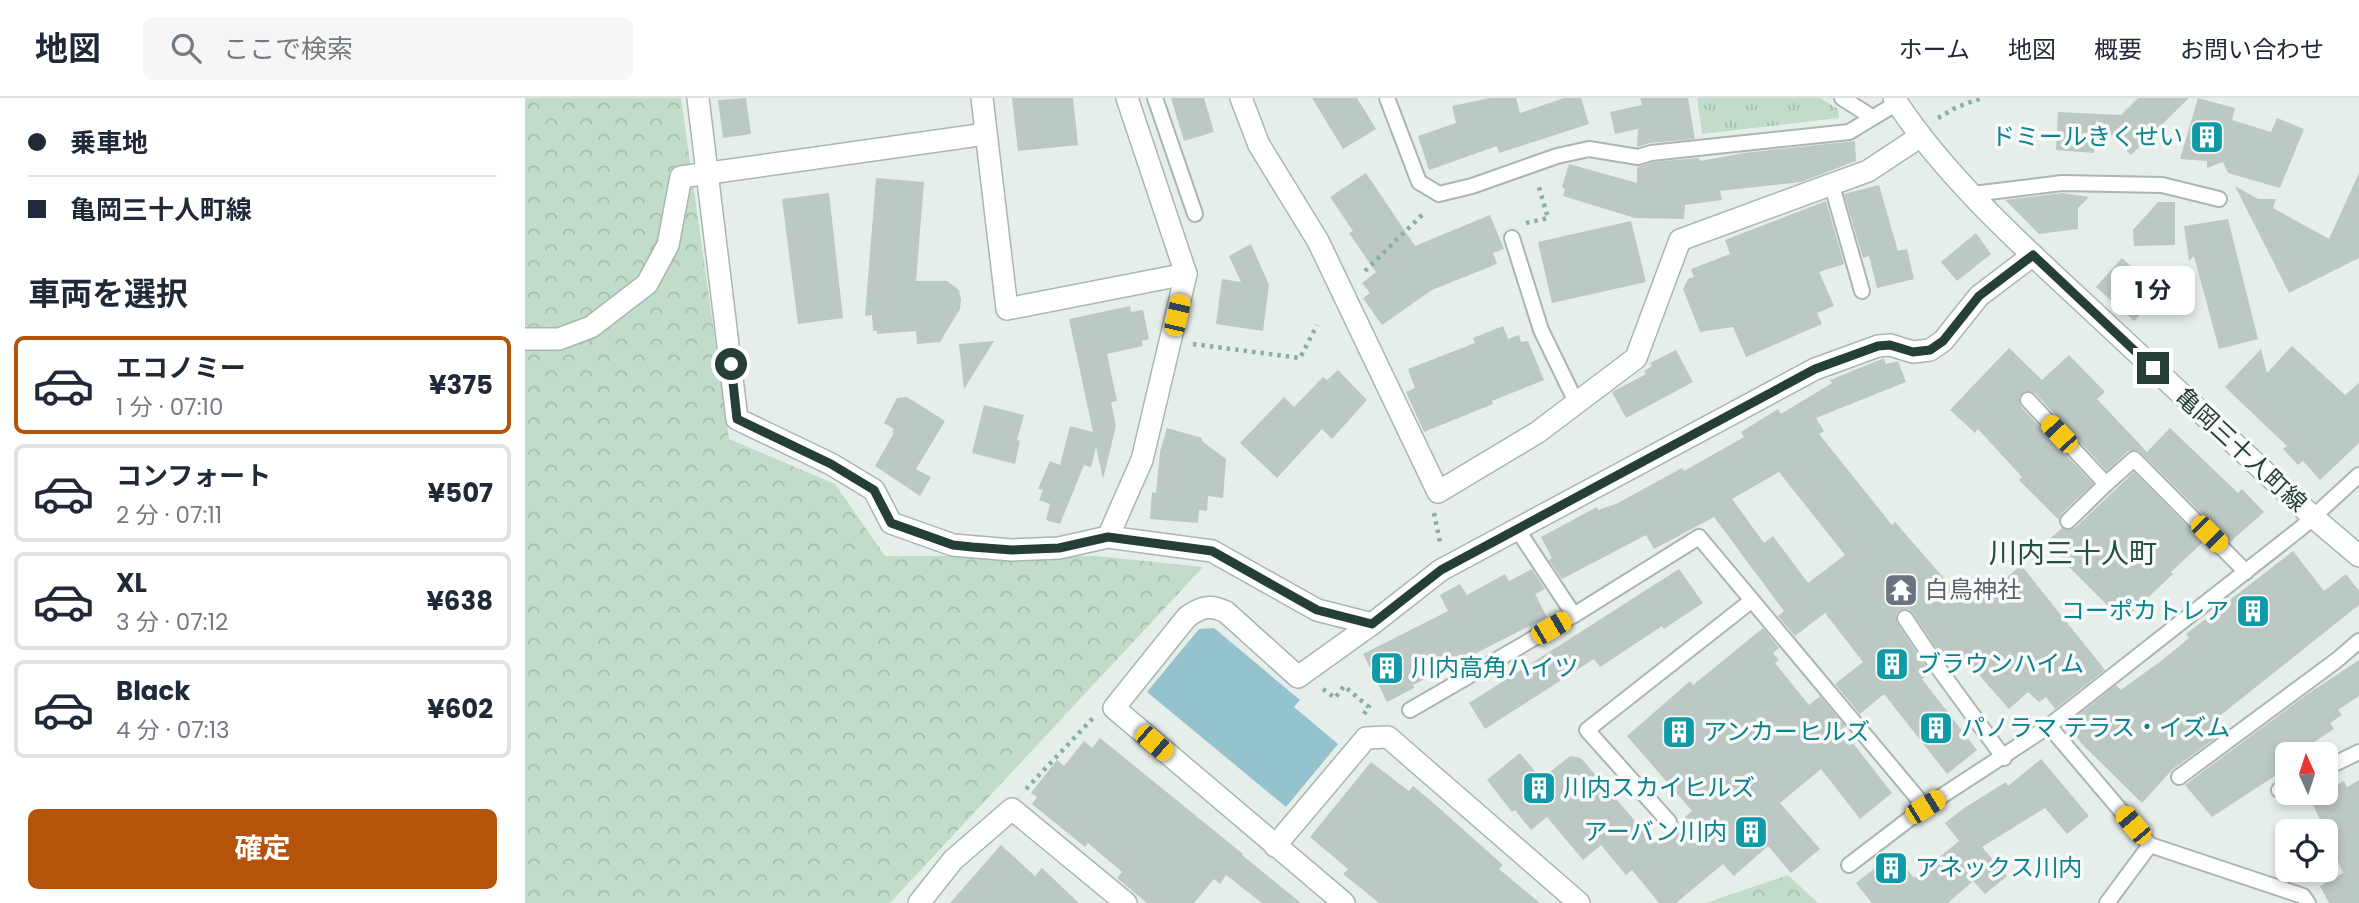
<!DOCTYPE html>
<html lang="ja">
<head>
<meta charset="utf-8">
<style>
  body { margin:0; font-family:Poppins,"Noto Sans JP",sans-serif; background:#f6f6f7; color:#1f2937; height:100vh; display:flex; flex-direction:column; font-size:26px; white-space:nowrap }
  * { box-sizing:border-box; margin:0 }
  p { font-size:23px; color:#747a83 }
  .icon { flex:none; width:38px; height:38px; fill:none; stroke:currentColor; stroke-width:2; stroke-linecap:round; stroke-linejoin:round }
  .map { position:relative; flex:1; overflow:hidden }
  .side { display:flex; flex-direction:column; background:#fff; width:525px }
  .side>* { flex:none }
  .banner { display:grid; align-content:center; height:154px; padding:0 28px; background:#fff }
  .needle { width:46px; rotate:357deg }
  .tools { position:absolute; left:1750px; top:644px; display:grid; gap:14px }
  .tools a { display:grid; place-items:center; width:63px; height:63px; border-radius:10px; background:#fff; box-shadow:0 4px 10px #0003; font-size:35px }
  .end { position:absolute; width:32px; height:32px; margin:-16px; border:9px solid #263e38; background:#fff; box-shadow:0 0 0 4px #fff }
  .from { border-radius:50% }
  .bubble { position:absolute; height:49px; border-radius:10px; background:#fff; box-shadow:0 4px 10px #0003; font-size:23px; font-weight:700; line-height:49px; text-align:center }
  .car { position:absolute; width:21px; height:42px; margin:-21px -10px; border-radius:9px; box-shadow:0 0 5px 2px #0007; background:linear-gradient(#f5c518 24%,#345 0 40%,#f5c518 0 76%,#345 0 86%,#f5c518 0) }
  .banner b { display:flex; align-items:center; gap:24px; height:66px; font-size:26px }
  .banner b+b { border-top:2px solid #e0e1e3 }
  .banner i { width:18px; height:18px; background:#1f2937 }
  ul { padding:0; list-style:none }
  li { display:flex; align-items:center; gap:21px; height:98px; margin:0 14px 10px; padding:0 14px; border:4px solid #e0e1e3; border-radius:10px }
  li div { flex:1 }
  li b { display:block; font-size:26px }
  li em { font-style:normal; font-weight:700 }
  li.active { border-color:#b45309 }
  li>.icon { width:63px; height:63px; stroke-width:1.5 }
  h2 { padding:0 28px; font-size:32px; line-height:84px }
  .cta { display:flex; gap:14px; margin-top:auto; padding:14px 28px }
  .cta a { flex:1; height:80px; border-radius:10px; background:#b45309; color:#fff; font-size:28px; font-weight:700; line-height:80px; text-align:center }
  header { display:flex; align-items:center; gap:42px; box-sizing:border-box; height:98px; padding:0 35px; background:#fff; border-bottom:2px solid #e0e1e3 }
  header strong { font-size:33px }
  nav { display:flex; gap:38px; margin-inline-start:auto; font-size:24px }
  .search { width:490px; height:63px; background:#f6f6f7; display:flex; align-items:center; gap:18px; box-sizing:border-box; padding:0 24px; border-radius:10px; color:#747a83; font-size:26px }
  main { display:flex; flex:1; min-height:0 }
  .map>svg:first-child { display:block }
  .forest { fill:url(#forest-crowns) }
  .park { fill:url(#park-tufts) }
  .water { fill:#94c3cd }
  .building { fill:#bcc8c3; fill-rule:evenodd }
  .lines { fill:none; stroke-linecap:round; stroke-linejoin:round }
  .lane-casing { stroke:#a9b6b1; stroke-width:18 }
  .street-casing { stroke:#a9b6b1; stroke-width:24 }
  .secondary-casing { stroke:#a5b8b2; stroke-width:24 }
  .path { stroke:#8aaea3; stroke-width:4.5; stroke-dasharray:3.5 5; stroke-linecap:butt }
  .lane { stroke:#fff; stroke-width:14 }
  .street { stroke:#fff; stroke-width:21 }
  .secondary { stroke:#fff; stroke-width:21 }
  .route { stroke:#263e38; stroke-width:9 }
  .labels { text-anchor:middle; stroke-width:7; stroke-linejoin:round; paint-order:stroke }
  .culture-label { font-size:24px; fill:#0d838f; stroke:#f7faf8; text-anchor:start }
  .street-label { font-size:24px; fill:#263e38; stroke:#f7faf8 }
  .worship-label { font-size:24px; fill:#5b616d; stroke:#f7faf8; text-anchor:start }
  .quarter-label { font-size:28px; fill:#244f45; stroke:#f7faf8 }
</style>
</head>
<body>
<header>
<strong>地図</strong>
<div class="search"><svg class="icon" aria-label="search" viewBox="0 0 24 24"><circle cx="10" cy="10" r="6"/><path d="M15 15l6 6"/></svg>ここで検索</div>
<nav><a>ホーム</a><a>地図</a><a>概要</a><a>お問い合わせ</a></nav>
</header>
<main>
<section class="side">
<div class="banner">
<b><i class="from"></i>乗車地</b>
<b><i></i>亀岡三十人町線</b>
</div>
<h2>車両を選択</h2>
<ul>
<li class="active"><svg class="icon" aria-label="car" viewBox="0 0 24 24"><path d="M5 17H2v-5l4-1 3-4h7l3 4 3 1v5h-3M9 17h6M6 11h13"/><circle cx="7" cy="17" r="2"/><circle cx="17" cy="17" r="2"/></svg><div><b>エコノミー</b><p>1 分 · 07:10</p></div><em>¥375</em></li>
<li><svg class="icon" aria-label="car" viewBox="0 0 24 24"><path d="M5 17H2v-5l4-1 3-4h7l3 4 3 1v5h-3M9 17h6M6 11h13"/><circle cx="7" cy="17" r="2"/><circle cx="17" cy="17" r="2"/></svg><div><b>コンフォート</b><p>2 分 · 07:11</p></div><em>¥507</em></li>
<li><svg class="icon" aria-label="car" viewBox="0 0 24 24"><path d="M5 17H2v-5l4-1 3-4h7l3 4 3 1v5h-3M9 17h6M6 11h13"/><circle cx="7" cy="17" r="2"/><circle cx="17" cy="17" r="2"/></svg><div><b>XL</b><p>3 分 · 07:12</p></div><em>¥638</em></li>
<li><svg class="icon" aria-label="car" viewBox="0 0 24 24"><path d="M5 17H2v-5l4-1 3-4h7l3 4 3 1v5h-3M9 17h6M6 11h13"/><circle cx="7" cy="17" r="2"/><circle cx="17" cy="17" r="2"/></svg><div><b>Black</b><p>4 分 · 07:13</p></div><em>¥602</em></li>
</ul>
<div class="cta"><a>確定</a></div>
</section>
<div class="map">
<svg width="1834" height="805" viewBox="0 0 1834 805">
  <defs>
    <pattern id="forest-crowns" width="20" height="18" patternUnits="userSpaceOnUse" patternTransform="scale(1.75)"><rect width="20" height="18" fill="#c1dcc9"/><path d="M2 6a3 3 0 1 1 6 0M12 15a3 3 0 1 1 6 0" fill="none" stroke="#a6bead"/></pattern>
    <pattern id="park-tufts" width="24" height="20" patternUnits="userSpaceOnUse" patternTransform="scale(1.75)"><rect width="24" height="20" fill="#c1dcc9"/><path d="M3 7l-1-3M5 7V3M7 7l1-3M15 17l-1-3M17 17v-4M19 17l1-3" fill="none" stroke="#a6bead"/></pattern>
  </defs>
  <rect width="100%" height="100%" fill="#e6eeea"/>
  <g class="forest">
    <polygon points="0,0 156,0 204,341 310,386 360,458 571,458 678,469 365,805 0,805"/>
    <polygon points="1263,777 1293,805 1181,805"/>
  </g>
  <polygon class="park" points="1172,0 1295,0 1313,11 1314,20 1177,36"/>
  <polygon class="water" points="689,530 775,602 769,609 813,646 761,709 622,594 674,531"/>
  <g class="building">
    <polygon points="221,0 226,36 198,40 193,2"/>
    <polygon points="487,0 548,0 553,47 493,53"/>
    <polygon points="646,0 679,0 689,34 659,43"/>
    <polygon points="787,0 832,0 851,31 818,51"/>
    <polygon points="965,0 991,0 995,15 1039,0 1056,0 1064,26 974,55 972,48 904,72 893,38 931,25 927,8"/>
    <polygon points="1115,0 1163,0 1170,41 1125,45 1112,49 1113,31 1090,36 1085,14 1117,7"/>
    <polygon points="1613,0 1664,0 1606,57 1571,22 1569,55 1531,52 1533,14 1596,17"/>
    <polygon points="1673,0 1710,10 1707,22 1746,34 1752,20 1779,31 1755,90 1703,75 1698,64 1682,70 1682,63 1655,61"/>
    <polygon points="1330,43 1331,63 1276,84 1195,93 1197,102 1160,107 1159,121 1110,120 1038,98 1040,91 1037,89 1044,66 1112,85 1112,69 1128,64 1174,60 1175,63 1219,55"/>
    <polygon points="841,75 890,148 965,117 979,151 968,155 972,166 907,192 857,227 838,200 845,195 837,185 851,174 824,135 828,133 805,99"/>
    <polygon points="1834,75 1834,160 1764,195 1710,88 1733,101 1751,101 1748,110 1804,141"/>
    <polygon points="351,80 399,84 391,183 422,183 434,192 436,202 435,211 415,244 392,246 391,233 352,236 352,233 348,233 347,217 340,218"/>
    <polygon points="1354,87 1373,153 1382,151 1389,181 1352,190 1344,158 1338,160 1319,96"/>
    <polygon points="304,95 318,220 273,226 257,101"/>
    <polygon points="1537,95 1564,99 1553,110 1553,131 1514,136 1480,102"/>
    <polygon points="1301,103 1319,166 1294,174 1309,208 1292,215 1297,226 1221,259 1208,229 1175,234 1158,191 1163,181 1169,179 1166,171 1205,156 1200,142"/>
    <polygon points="1633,104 1650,104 1650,147 1609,148 1608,132"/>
    <polygon points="1703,121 1733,241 1694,251 1669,158 1664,163 1659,128"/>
    <polygon points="1106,123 1121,184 1027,205 1013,144"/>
    <polygon points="1451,135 1466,156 1432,183 1416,164"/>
    <polygon points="726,146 744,187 738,233 691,226 697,181 716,184 704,158"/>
    <polygon points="1597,160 1635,195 1609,223 1571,189"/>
    <polygon points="605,208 606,214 618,212 624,241 617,243 618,248 582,256 592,303 586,304 591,328 578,381 571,349 566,369 559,367 535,426 521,422 525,406 514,402 518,392 513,391 525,363 535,367 545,328 568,334 544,221"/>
    <polygon points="978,228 983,241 994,237 996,244 1003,243 1019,282 967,303 968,306 899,334 881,294 890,290 883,271 950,245 948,240"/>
    <polygon points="469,243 439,291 434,246"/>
    <polygon points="1767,248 1820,297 1834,285 1834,345 1795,382 1778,363 1773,367 1758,351 1762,348 1700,289 1736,251 1742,275"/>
    <polygon points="1484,250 1517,282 1544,257 1580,294 1572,301 1622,354 1645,330 1713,395 1717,391 1739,414 1705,444 1615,354 1611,352 1603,353 1582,373 1510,295 1500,293 1494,300 1496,309 1568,386 1536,416 1534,422 1494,382 1497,379 1453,331 1450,335 1425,312"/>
    <polygon points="1151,252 1168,284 1101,320 1087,294 1121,276 1119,273 1127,268 1125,265"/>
    <path d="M1357,261H1359L1361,266L1373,263L1381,284L1291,320L1299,333L1294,336L1367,427L1370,424L1424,486L1435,478L1455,503L1496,467L1580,572L1530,611L1521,599L1514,604L1503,594L1484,611L1433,553L1420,563L1388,515L1384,511L1375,512L1371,516L1372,525L1405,575L1397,581L1452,652L1422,676L1359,596L1335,616L1310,586L1338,564L1300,515L1270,538L1253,518L1259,513L1189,419L1129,451L1121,437L1037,481L1024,462L1027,460L1016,439L1072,409L1073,412L1091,406L1157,370L1159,373L1219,339L1216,334L1253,311L1256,316L1307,285L1305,282ZM1254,374L1320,457L1283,485L1248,438L1239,445L1207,401Z"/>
    <polygon points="813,272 842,302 807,341 797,331 752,380 715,345 759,299 769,309 798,279 802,282"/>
    <polygon points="382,299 420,323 391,371 406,379 395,398 350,368 369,335 367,334 369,331 359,325 372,300"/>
    <polygon points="459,307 499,317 492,342 495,343 490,366 447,355"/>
    <polygon points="642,330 677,340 677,343 701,361 698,400 683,398 682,413 674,412 673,425 625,421 627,394 631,395 635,354"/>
    <polygon points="1609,374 1678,444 1646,474 1648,476 1598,523 1520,445 1537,430 1545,432 1550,430"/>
    <polygon points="1768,453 1799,493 1821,476 1834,493 1834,507 1687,624 1696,636 1648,671 1617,705 1557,646 1542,626 1591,587 1596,592 1640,560 1664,540 1661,536"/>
    <polygon points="1007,471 1020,491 1010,496 1022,519 888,587 889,590 862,604 838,556 923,513 915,497 935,486 942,497 980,476 984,483"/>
    <polygon points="1154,471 1178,505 1139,531 1137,528 1075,569 1069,561 960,631 944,605"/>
    <polygon points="1238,530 1254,550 1248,555 1254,562 1250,565 1284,607 1295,598 1320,628 1317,631 1367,695 1335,721 1296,671 1255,705 1295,751 1266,775 1243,748 1209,778 1198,766 1151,805 1134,805 1107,772 1101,777 1076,747 1058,762 1022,719 1006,732 990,712 987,714 962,682 995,655 1016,681 1045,658 1056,660 1129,745 1144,733 1150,732 1153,725 1167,713 1102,638 1165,583 1168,587"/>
    <polygon points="1834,562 1834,598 1813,612 1817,617 1805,625 1809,631 1783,648 1787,654 1783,656 1762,656 1762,670 1687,719 1660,687 1781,597"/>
    <polygon points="575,640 718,756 717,757 776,805 737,805 701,777 695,786 689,781 669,805 622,805 592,780 597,774 563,745 560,749 507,706 512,699 506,695 532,662 539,668 559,643 567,650"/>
    <polygon points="1516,661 1564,718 1542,736 1520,710 1457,749 1482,778 1460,796 1448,783 1423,805 1347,805 1331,785 1369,755 1389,780 1434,743 1420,725 1439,710 1481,684 1483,688"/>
    <polygon points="846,664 884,693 888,688 905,702 978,767 974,771 1015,805 854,805 818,776 823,771 785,739"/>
    <polygon points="1834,682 1834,805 1804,805 1795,788 1818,775 1785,699 1801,695 1801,692 1819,683 1822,689"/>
    <polygon points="476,747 510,778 517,770 554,805 425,805"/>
  </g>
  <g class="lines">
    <g class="lane-casing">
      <g id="lane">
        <polyline points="630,0 670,116"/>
        <polyline points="862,0 894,84 914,96 947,88 1032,58 1064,51 1113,59 1126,55 1324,34 1372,5"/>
        <polyline points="1317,0 1347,19"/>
        <polyline points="1307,88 1337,193"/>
        <polyline points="1448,96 1537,85 1637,87 1694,101"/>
        <polyline points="987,140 1016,232 1051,304"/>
        <polyline points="1503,302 1581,386 1609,361 1721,474"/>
        <polyline points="1543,423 1581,386"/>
        <polyline points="992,431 1049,517"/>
        <polyline points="1380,520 1414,571 1479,660"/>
        <polyline points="885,612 1049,517 1174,439 1400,709"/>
        <polyline points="1524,628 1625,747 1582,805"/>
        <polyline points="1801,670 1834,654"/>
        <polyline points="1654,679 1812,562 1834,543"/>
        <polyline points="1754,692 1762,688"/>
        <polyline points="1144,724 1062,632 1226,503"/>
        <polyline points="1625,747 1778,798 1783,805"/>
        <polyline points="1324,767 1400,709 1524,628 1776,430 1834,377"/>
      </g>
    </g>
    <g class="street-casing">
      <g id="street">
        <polyline points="173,0 212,321 306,366 349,392 366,425 428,447 487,452 534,450 583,439 687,453 792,512 847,526"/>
        <polyline points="457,0 482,211 661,176"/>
        <polyline points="716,0 734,47 793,143 913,394 1013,334 1111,260 1155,142 1343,73 1396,38"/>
        <polyline points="0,241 34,241 66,229 122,186 143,147 156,79 461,36"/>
        <polyline points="583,439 617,362 661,176 602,0"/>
        <polyline points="750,748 841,640 863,639 1054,805"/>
        <polyline points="394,805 428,762 487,711 601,805"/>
        <path d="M819,805L589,610L662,519C676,509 685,506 701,514L773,579L847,526L916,472L1290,271L1353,248L1365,247L1388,254L1405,252L1418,243L1454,198L1508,157"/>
      </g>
    </g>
    <g class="secondary-casing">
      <path id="secondary" d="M1369,0C1417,75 1494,145 1560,206C1636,277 1712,348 1788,419L1834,458"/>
    </g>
    <g class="path">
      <polyline points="1413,20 1432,9 1457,0"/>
      <polyline points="1001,125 1023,120 1013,86"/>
      <polyline points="840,173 898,116"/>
      <polyline points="668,246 775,260 792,227"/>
      <polyline points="909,415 915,444"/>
      <polyline points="798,591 810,600 819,588 844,609 839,616"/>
      <polyline points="501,691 569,619"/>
    </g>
    <use href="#lane" class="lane"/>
    <use href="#street" class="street"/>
    <use href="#secondary" class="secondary"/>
  </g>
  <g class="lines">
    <polyline class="route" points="206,266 212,321 306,366 349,392 366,425 428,447 447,449 487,452 534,450 583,439 687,453 792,512 847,526 916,472 1290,271 1353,248 1365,247 1388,254 1405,252 1418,243 1454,198 1508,157 1628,270"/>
  </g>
  <defs>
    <g id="building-square" transform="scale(1.75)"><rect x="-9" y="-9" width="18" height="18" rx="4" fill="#0f9aa8" stroke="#f7faf8"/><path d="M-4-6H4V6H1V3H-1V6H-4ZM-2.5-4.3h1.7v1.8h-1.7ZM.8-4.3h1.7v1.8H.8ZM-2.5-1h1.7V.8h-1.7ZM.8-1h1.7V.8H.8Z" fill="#fff"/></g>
    <g id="temple-square" transform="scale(1.75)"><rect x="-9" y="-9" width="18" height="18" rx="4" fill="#6b7280" stroke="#f7faf8"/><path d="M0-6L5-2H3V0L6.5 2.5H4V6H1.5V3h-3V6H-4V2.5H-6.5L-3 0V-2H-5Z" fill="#fff"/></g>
  </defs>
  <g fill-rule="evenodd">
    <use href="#building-square" x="1682" y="39"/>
    <use href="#temple-square" x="1376" y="492"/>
    <use href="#building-square" x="1728" y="513"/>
    <use href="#building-square" x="1367" y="566"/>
    <use href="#building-square" x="862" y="570"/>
    <use href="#building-square" x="1411" y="630"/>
    <use href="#building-square" x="1154" y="634"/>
    <use href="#building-square" x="1014" y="690"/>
    <use href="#building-square" x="1226" y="734"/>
    <use href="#building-square" x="1366" y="770"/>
  </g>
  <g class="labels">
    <g class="culture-label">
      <text x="1658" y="47" text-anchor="end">ドミールきくせい</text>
      <text x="1704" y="521" text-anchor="end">コーポカトレア</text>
      <text x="1392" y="574">ブラウンハイム</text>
      <text x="886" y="578">川内高角ハイツ</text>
      <text x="1436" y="638">パノラマ テラス・イズム</text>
      <text x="1178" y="642">アンカーヒルズ</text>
      <text x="1038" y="698">川内スカイヒルズ</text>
      <text x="1202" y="742" text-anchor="end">アーバン川内</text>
      <text x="1390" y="778">アネックス川内</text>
    </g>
    <g class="street-label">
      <text transform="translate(1716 352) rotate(43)" y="8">亀岡三十人町線</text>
    </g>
    <g class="worship-label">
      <text x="1400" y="500">白鳥神社</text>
    </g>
    <g class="quarter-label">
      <text x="1548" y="465">川内三十人町</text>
    </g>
  </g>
</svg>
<div class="tools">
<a><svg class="needle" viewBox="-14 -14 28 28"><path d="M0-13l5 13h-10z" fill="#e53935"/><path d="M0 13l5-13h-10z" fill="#747a83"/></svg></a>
<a><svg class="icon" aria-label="locate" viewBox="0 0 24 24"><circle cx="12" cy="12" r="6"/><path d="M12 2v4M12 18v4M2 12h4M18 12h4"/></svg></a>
</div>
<i class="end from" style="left:206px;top:266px"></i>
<i class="end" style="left:1628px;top:270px"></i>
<div class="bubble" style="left:1586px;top:168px;width:84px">1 分</div>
<i class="car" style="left:652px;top:217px;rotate:13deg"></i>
<i class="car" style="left:1534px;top:336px;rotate:317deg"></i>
<i class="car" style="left:1684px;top:436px;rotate:135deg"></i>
<i class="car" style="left:1026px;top:530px;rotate:60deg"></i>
<i class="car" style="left:629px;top:645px;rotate:131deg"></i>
<i class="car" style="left:1400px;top:709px;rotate:58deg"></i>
<i class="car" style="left:1608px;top:727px;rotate:320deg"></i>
</div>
</main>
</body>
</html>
